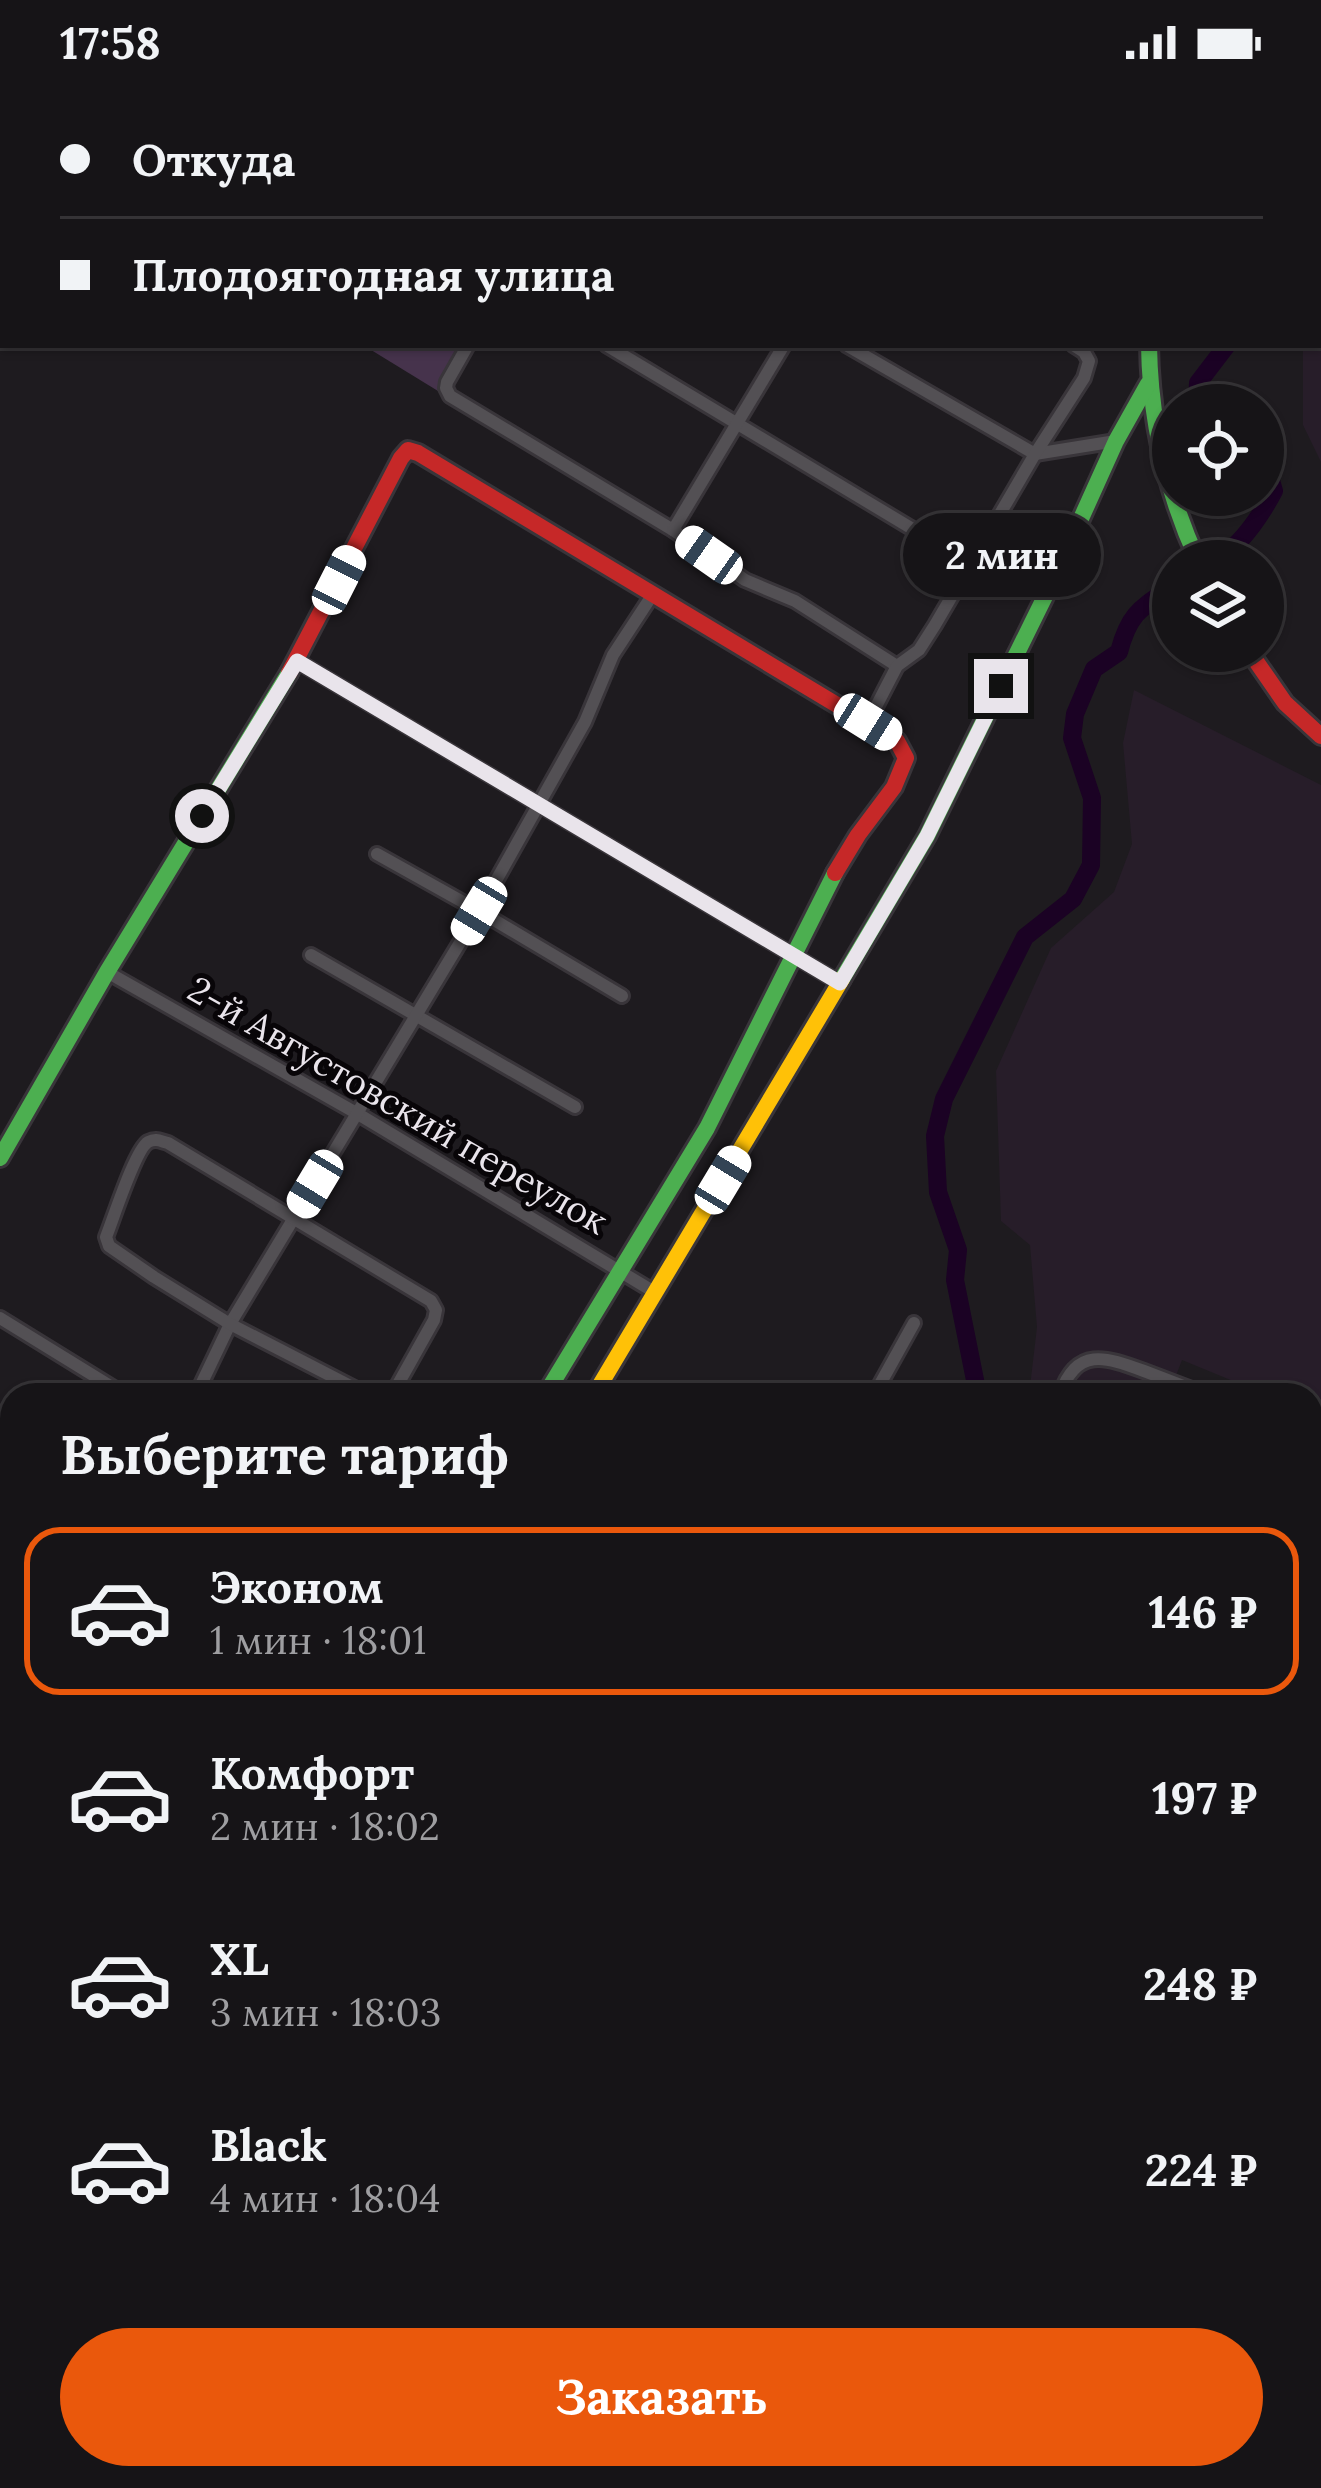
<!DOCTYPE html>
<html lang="ru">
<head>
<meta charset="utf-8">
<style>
  body { margin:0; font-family:Lora,serif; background:#232124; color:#f1f3f6; height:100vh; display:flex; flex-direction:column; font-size:45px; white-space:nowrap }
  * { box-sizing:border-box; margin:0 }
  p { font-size:39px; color:#9e9ea1 }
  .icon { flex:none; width:66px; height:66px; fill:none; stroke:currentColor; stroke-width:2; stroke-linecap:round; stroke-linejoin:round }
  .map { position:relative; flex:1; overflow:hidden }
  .side { position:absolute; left:0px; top:1299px; width:1323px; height:1107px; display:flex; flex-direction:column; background:#161417; border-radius:36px 36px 0 0; box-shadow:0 3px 9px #0004,0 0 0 3px #353336 }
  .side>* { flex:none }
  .guide { position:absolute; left:0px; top:0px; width:1323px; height:264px; box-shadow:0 3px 9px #0004,0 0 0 3px #353336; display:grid; align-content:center; height:264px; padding:0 60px; background:#161417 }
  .fabs { position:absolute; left:1152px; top:300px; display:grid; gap:24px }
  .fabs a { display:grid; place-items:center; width:132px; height:132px; border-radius:50%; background:#161417; box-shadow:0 3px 9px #0004,0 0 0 3px #353336; font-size:60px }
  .end { position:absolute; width:54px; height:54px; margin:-27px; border:15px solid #e9e4eb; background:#111; box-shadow:0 0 0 6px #111 }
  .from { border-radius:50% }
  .bubble { position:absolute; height:84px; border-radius:42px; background:#161417; box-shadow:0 3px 9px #0004,0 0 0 3px #353336; font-size:39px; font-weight:800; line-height:84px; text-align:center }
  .car { position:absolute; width:36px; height:72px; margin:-36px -18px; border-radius:15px; box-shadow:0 0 9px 3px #0007; background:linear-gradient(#fff 24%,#345 0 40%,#fff 0 76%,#345 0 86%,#fff 0) }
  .guide b { display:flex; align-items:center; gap:42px; height:114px; font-size:45px }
  .guide b+b { border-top:3px solid #353336 }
  .guide i { width:30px; height:30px; background:#f1f3f6 }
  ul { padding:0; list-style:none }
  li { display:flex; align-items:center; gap:36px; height:168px; margin:0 24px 18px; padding:0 36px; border:6px solid transparent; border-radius:36px }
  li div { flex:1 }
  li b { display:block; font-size:45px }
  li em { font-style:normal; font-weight:800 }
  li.on { border-color:#ea580c }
  li>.icon { width:108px; height:108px; stroke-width:1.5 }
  h2 { padding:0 60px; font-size:54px; line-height:144px }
  .action { display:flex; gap:24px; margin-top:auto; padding:24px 60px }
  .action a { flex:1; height:138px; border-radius:72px; background:#ea580c; color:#fff; font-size:48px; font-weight:800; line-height:138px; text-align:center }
  .status { display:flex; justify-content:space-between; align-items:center; height:84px; padding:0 60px; background:#161417; direction:ltr }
  .status svg { height:33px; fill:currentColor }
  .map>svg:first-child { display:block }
  .built { fill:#271d29 }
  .green { fill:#46334c }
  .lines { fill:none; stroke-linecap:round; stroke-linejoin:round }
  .river { stroke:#1b0224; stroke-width:18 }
  .street-casing { stroke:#39353a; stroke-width:18 }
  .fast-casing { stroke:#39353a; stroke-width:22 }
  .slow-casing { stroke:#39353a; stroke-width:22 }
  .jam-casing { stroke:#39353a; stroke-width:22 }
  .street { stroke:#535054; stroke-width:12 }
  .fast { stroke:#4caf50; stroke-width:16 }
  .slow { stroke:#ffc107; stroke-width:16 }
  .jam { stroke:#c62828; stroke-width:16 }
  .route { stroke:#e9e4eb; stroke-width:15 }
  .labels { text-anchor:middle; stroke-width:10; stroke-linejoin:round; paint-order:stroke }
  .street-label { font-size:36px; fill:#e9e4eb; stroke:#080508 }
</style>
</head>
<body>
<div class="status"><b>17:58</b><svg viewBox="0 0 49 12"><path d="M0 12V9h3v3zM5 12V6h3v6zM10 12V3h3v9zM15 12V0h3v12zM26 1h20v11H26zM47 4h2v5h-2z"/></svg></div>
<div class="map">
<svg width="1321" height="2404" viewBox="0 0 1321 2404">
  <rect width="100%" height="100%" fill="#1e1b1f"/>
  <g class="built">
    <polygon points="1321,86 1321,378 1303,341 1303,261 1320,261"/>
    <polygon points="1134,606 1321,701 1321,1333 1311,1329 1311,1311 1267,1311 1182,1276 1172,1302 1196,1311 1029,1311 1037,1243 1030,1161 1001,1137 996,987 1051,864 1114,808 1132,760 1123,659"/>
  </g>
  <g class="green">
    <polygon points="0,0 616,0 614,3 3,3 3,42 0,40"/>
    <polygon points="363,261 464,261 438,307"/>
  </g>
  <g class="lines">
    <g class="river">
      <polyline points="1287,3 1288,0"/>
      <polyline points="1197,321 1198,299 1227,261"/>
      <path d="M1215,477C1241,462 1260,433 1274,407L1269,390L1263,383"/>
      <path d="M978,1311L955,1196L958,1166L938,1108L935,1052L944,1015L1025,853L1073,815L1091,781L1092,714L1072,654L1075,630L1094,585L1119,568C1129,529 1141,524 1173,502"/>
      <polyline points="467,2394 481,2401 509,2404"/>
      <polyline points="320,2404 333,2394"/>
      <polyline points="544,2404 582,2398 588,2394"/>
    </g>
    <g class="street-casing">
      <g id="street">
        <polyline points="646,0 651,3"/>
        <polyline points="623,3 625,0"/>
        <polyline points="468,261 447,298 446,304 450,312 673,446 745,496 795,517 897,582"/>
        <polyline points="606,261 971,480"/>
        <polyline points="846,261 1035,370 1116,357"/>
        <polyline points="673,446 784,261"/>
        <polyline points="297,577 840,899"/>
        <polyline points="868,638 897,582 919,566 935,541 1035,370 1084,294 1089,277 1084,268 1073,261"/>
        <polyline points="311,871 575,1023"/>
        <polyline points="107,888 358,1030 656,1209"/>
        <polyline points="622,912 479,827 585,638 613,571 653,510"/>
        <polyline points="0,1234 125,1311"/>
        <polyline points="196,1311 230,1240 479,827 377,770"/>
        <path d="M368,1311L230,1240L154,1193L109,1162L106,1153C113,1136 135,1066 148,1058C156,1054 160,1057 168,1059L431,1217L436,1226L434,1236L392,1311"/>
        <polyline points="874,1311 914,1239"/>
        <path d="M1060,1311C1076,1262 1106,1273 1144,1287C1165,1295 1186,1303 1207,1311"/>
        <polyline points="1311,1350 1321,1354"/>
        <polyline points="1311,1521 1321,1513"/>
        <polyline points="0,1617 12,1624"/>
        <polyline points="1311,1739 1321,1731"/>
        <polyline points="0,1776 12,1784"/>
        <polyline points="0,1899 12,1906"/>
        <polyline points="1311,1968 1321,1960"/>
        <polyline points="0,2169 12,2177"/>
        <polyline points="1311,2276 1321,2293"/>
        <polyline points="0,2346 12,2348"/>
        <polyline points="759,2404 772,2394"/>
      </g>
    </g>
    <g class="fast-casing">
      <g id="fast">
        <path d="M1149,261C1150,337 1166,407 1198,477"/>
        <polyline points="842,895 927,752 1056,490 1116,357 1148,300"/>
        <polyline points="0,1074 107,888 289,589"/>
        <polyline points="545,1311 707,1044 835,789"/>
        <polyline points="0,2012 12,2020"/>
      </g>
    </g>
    <g class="slow-casing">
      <polyline id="slow" points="594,1311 842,895"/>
    </g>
    <g class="jam-casing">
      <g id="jam">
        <polyline points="1186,3 1187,0"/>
        <polyline points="1249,567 1285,619 1321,652"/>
        <polyline points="289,589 401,374 408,366 418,369 897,657 906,674 894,703 858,751 835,789"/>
      </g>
    </g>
    <use href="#street" class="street"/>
    <use href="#fast" class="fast"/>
    <use href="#slow" class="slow"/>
    <use href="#jam" class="jam"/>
  </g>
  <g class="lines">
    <polyline class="route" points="202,732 297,577 840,899 927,752 1001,602"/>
  </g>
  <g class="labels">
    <g class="street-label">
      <text transform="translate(398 1021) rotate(30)" y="13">2-й Августовский переулок</text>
    </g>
  </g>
</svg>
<div class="fabs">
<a><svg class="icon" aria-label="locate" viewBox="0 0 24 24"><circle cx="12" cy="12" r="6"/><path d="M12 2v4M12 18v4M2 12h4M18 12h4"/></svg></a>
<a><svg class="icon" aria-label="layers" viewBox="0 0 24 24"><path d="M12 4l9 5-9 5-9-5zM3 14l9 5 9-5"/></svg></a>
</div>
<i class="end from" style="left:202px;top:732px"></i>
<i class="end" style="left:1001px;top:602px"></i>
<div class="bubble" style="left:903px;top:429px;width:198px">2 мин</div>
<i class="car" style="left:709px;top:471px;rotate:305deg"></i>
<i class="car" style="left:339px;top:496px;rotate:27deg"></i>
<i class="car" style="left:868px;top:638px;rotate:122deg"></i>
<i class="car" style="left:479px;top:827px;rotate:211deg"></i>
<i class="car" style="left:723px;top:1096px;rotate:31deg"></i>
<i class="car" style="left:315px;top:1100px;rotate:211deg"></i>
<div class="guide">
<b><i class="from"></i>Откуда</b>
<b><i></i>Плодоягодная улица</b>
</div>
<section class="side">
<h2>Выберите тариф</h2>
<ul>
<li class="on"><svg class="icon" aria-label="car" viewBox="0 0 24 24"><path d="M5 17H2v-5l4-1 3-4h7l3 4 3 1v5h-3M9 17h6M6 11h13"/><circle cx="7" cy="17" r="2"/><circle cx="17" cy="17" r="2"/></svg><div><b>Эконом</b><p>1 мин · 18:01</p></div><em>146 ₽</em></li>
<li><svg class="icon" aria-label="car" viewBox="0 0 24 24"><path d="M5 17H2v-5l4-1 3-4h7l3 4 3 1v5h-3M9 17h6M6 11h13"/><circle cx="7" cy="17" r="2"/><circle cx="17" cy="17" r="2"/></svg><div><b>Комфорт</b><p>2 мин · 18:02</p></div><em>197 ₽</em></li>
<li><svg class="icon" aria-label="car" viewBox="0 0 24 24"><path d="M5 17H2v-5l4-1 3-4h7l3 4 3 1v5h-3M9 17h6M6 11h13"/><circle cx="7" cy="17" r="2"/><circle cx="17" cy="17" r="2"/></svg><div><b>XL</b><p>3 мин · 18:03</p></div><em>248 ₽</em></li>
<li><svg class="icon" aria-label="car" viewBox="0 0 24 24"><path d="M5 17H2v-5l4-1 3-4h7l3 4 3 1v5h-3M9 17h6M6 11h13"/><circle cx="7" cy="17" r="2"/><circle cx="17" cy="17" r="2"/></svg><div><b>Black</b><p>4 мин · 18:04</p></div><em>224 ₽</em></li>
</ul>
<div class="action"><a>Заказать</a></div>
</section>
</div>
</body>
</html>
